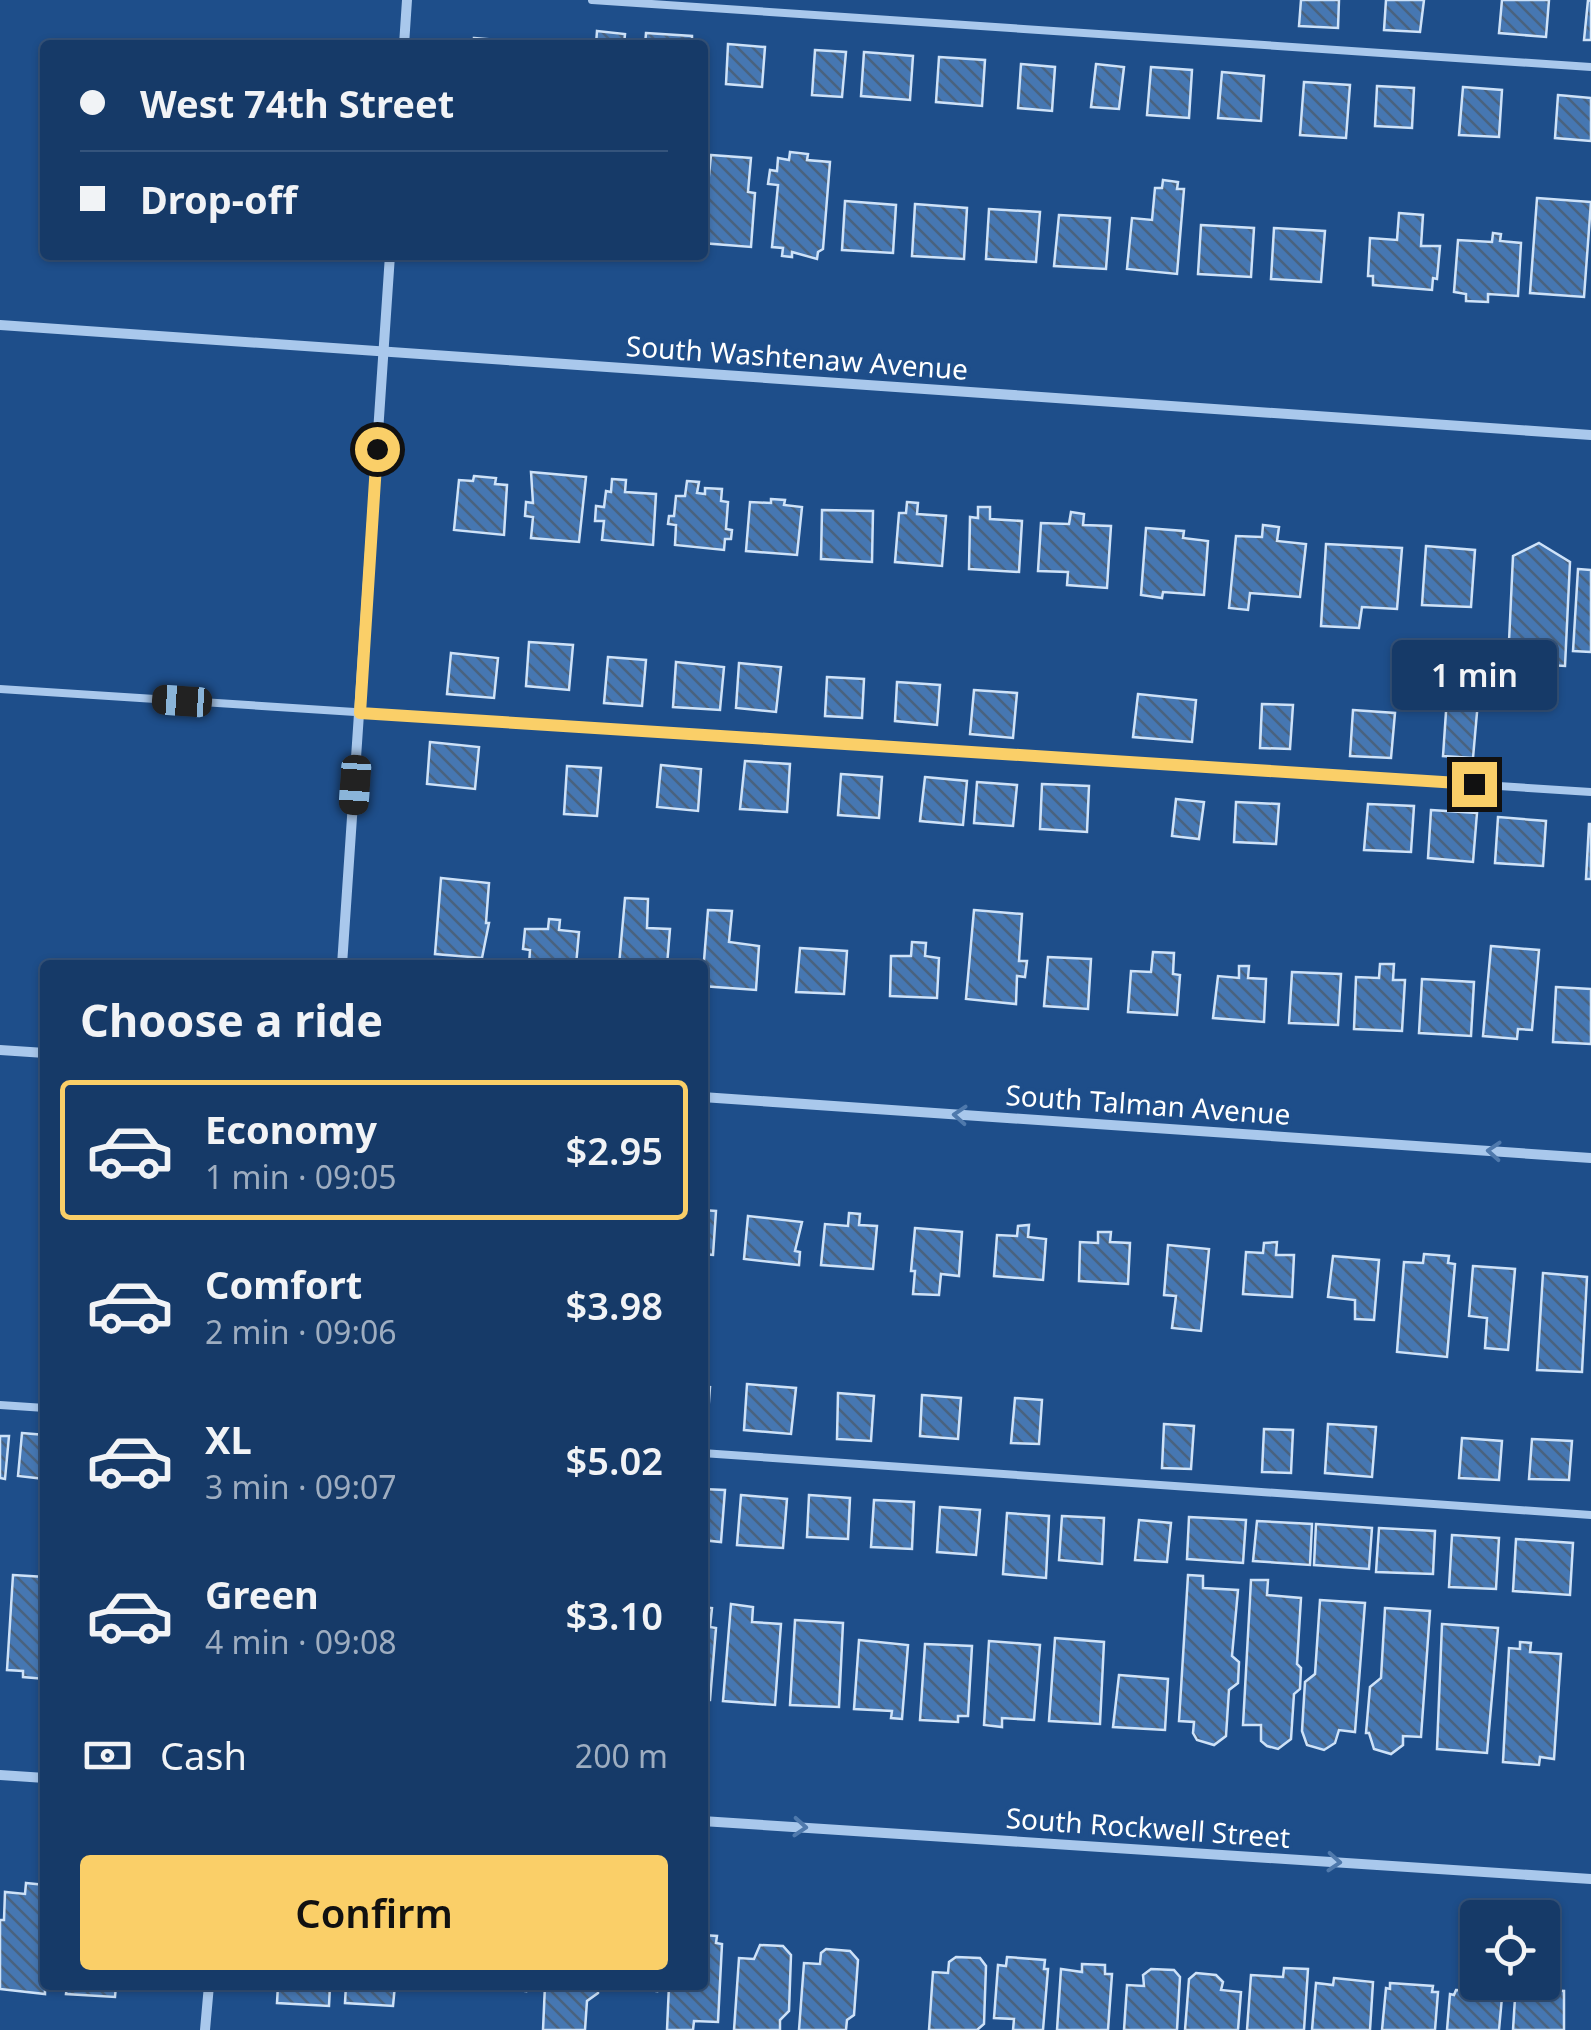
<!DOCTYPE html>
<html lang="en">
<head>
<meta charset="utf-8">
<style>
  body { margin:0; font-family:"Noto Sans",sans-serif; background:#234571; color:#f1f3f6; height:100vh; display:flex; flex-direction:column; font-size:38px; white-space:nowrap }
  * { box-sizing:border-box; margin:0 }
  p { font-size:32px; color:#9eadc0 }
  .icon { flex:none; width:55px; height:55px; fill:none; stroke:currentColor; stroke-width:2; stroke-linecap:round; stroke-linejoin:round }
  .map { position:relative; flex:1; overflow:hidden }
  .panel { position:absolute; left:40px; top:960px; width:668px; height:1030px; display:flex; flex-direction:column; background:#163a68; border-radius:10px; box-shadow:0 2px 8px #0004,0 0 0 2px #35547c }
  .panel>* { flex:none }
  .top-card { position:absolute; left:40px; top:40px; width:668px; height:220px; border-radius:10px; box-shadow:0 2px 8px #0004,0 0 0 2px #35547c; display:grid; align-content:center; height:220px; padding:0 40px; background:#163a68 }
  .buttons { position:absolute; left:1460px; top:1900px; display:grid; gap:20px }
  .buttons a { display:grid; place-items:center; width:100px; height:100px; border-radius:10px; background:#163a68; box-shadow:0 2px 8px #0004,0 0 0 2px #35547c; font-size:50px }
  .end { position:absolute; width:45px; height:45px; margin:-22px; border:12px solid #facf68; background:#111; box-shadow:0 0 0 5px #111 }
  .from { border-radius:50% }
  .bubble { position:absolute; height:70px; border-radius:10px; background:#163a68; box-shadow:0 2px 8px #0004,0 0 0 2px #35547c; font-size:32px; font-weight:600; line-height:70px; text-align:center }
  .car { position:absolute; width:30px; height:60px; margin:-30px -15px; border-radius:12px; box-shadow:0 0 8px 2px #0007; background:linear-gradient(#222 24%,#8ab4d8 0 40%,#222 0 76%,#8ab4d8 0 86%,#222 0) }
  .top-card b { display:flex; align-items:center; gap:35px; height:95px; font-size:38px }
  .top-card b+b { border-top:2px solid #35547c }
  .top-card i { width:25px; height:25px; background:#f1f3f6 }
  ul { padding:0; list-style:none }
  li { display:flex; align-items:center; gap:30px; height:140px; margin:0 20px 15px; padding:0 20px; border:5px solid transparent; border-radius:10px }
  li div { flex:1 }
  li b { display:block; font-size:38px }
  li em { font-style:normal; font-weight:600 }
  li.selected { border-color:#facf68 }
  li>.icon { width:90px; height:90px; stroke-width:1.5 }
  h2 { padding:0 40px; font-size:45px; line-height:120px }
  .pay { display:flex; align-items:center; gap:25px; height:110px; padding:0 40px; font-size:38px }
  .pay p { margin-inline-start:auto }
  .action { display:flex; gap:20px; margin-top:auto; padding:20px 40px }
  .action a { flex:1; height:115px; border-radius:10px; background:#facf68; color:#111; font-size:40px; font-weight:600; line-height:115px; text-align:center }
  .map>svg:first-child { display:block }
  .building { fill:url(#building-back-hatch); stroke:#cee2f8; stroke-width:2.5 }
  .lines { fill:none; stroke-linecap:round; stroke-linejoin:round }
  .service { stroke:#a9c8ec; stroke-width:8 }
  .minor { stroke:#a9c8ec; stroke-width:10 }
  .oneway { stroke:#4f79ac }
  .route { stroke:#facf68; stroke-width:12 }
  .labels { text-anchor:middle; stroke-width:8; stroke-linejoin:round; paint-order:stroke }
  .street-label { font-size:28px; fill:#fff; stroke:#1e4e8a }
</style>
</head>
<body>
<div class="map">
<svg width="1591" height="2030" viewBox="0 0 1591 2030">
  <defs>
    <pattern id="building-back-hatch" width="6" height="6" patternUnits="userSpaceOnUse" patternTransform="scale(2.5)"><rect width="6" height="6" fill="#4677b2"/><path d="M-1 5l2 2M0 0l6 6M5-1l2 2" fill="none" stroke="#49627f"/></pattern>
  </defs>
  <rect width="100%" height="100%" fill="#1e4e8a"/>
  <g class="building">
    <polygon points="1301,0 1339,0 1338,28 1299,26"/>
    <polygon points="1386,0 1424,0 1420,32 1384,30"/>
    <polygon points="1502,0 1549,0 1546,37 1499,33"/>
    <polygon points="1588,0 1591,1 1591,40 1584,40"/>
    <polygon points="597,31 625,34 624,45 596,45"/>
    <polygon points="646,33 692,36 692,45 645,45"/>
    <polygon points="474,38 521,42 520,45 474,45"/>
    <polygon points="728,44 765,47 762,87 726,84"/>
    <polygon points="815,50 846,52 842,97 812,95"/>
    <polygon points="864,52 913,56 910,100 861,96"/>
    <polygon points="939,57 985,60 982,106 936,102"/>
    <polygon points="1021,64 1055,67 1052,111 1018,108"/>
    <polygon points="1096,64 1124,67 1119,109 1091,107"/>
    <polygon points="1151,67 1192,70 1189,118 1147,115"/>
    <polygon points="1222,72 1264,76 1261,121 1218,118"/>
    <polygon points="1304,82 1350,85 1346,138 1300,135"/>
    <polygon points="1377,86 1414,88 1412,128 1375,126"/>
    <polygon points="1463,87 1502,90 1499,137 1459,135"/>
    <polygon points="1558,95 1591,98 1591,141 1555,138"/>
    <polygon points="790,152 808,154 807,160 830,162 823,249 818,252 817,259 792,252 792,257 782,256 783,248 772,247 778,185 768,184 770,170 777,171 778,158 789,160"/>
    <polygon points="711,155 751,158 748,192 755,193 751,247 702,243"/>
    <polygon points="1163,180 1178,182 1177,189 1184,189 1177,274 1127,269 1132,218 1152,220 1155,188 1162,188"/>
    <polygon points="1537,198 1591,202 1584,297 1530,293"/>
    <polygon points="845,201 896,205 893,253 842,250"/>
    <polygon points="915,204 967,208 964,259 912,256"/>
    <polygon points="989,209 1040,212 1036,262 986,259"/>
    <polygon points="1399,213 1423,215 1421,246 1440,246 1437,279 1433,278 1432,290 1373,285 1373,276 1368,276 1370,238 1397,240"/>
    <polygon points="1059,215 1110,218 1106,269 1054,266"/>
    <polygon points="1201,225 1254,228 1251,277 1198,274"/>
    <polygon points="1274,228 1325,231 1321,282 1271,279"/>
    <polygon points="1493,233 1501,234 1500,241 1521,243 1518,296 1488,294 1488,302 1466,301 1466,294 1454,292 1458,240 1492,242"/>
    <polygon points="531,472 586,477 579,542 531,538 533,517 525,516 526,502 533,503"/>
    <polygon points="474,476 496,478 495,484 507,485 504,535 454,530 459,480 473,481"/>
    <polygon points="612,479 626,480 625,492 656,494 653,545 602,540 604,521 595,521 596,506 604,507 606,491 611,492"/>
    <polygon points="687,481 699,482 697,493 705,494 705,488 722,489 721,501 728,502 726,529 732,530 731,539 725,539 724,550 675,545 676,525 668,524 669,516 674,516 676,496 685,496"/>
    <polygon points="771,499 785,500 784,505 802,507 797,555 746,551 750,502 771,503"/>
    <polygon points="907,502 918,503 917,514 946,516 942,566 895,562 899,513 906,513"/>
    <polygon points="978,507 990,507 990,519 1022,521 1019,572 969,569 970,517 978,518"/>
    <polygon points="822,510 873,511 872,562 821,559"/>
    <polygon points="1071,512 1084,514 1083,525 1111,526 1107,588 1067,585 1068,572 1038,571 1041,523 1069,524"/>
    <polygon points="1263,525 1279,527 1277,541 1306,544 1300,597 1250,593 1248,610 1229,608 1236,536 1262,537"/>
    <polygon points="1146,528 1184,531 1183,538 1208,541 1204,595 1163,592 1162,598 1141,595"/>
    <polygon points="1539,543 1570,562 1565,666 1508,663 1513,556"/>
    <polygon points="1326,544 1402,548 1397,609 1362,607 1359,628 1321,626"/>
    <polygon points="1426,546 1475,550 1471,607 1422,605"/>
    <polygon points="1578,569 1591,570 1591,652 1573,651"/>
    <polygon points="529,642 573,645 569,690 526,686"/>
    <polygon points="451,653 498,658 494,698 447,694"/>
    <polygon points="608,657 646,660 642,706 604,703"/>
    <polygon points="676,662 724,667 720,710 673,707"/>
    <polygon points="739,663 781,667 776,712 736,708"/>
    <polygon points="827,677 864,679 862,718 825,716"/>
    <polygon points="897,682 940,685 937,725 895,721"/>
    <polygon points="974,690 1017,693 1013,738 970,734"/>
    <polygon points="1138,694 1196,700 1192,742 1133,737"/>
    <polygon points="1447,697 1478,701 1473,758 1443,756"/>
    <polygon points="1262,704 1293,705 1290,749 1260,748"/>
    <polygon points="1353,710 1395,713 1391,758 1350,756"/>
    <polygon points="430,742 479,747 475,789 427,784"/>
    <polygon points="745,761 790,764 787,812 740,809"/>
    <polygon points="661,765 701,769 698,811 657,807"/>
    <polygon points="567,766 601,768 597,816 564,814"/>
    <polygon points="841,774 882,777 879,818 838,815"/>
    <polygon points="925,777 967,781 963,825 920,821"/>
    <polygon points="977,782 1017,785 1013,826 974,823"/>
    <polygon points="1042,784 1089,786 1087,832 1040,829"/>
    <polygon points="1176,799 1204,802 1199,839 1172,836"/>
    <polygon points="1236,802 1279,804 1276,844 1234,842"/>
    <polygon points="1368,804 1414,806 1411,852 1364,850"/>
    <polygon points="1431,810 1477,813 1473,862 1428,858"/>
    <polygon points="1498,817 1546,821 1543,866 1495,863"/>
    <polygon points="1589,824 1591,824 1591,879 1586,879"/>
    <polygon points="441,878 489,883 486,923 489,923 482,958 435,954"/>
    <polygon points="625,898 648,899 647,928 670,929 667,965 619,965"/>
    <polygon points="708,910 732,911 729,942 759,946 756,990 702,986"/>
    <polygon points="974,910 1022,914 1019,961 1027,961 1025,977 1017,976 1016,1004 966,999"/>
    <polygon points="549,919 560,920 559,930 579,932 576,965 529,965 530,950 523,949 525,929 548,929"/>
    <polygon points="912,942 926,943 925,956 939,958 937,998 890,996 891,956 911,956"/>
    <polygon points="1491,946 1539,950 1532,1030 1518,1029 1517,1039 1483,1036"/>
    <polygon points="800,948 847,951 844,994 796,992"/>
    <polygon points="1153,952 1174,953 1173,974 1180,975 1177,1015 1128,1012 1131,971 1151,972"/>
    <polygon points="1048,957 1091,959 1088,1009 1044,1006"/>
    <polygon points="1380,964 1394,964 1393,980 1405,980 1402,1031 1354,1029 1356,977 1379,978"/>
    <polygon points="1239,966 1249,966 1248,978 1266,979 1264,1022 1213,1018 1218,976 1239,978"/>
    <polygon points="1292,972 1341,974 1338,1025 1289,1023"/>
    <polygon points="1422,979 1474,982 1471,1036 1419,1033"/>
    <polygon points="1556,987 1591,989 1591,1044 1553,1042"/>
    <polygon points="702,1210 716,1211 713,1255 702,1254"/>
    <polygon points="849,1213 860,1214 859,1225 877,1226 873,1269 821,1265 825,1224 848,1226"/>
    <polygon points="748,1216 802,1222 795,1251 800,1252 799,1265 744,1259"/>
    <polygon points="1029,1225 1028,1237 1046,1239 1043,1280 994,1276 997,1235 1017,1236 1018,1226"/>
    <polygon points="915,1228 962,1232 959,1276 941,1274 939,1295 913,1294 915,1271 911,1271"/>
    <polygon points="1098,1232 1111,1232 1110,1242 1130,1243 1128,1284 1079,1281 1080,1242 1098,1243"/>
    <polygon points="1277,1242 1276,1255 1294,1255 1292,1297 1243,1294 1246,1252 1263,1253 1264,1243"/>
    <polygon points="1168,1245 1209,1249 1201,1331 1172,1328 1176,1296 1164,1295"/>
    <polygon points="1424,1254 1449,1256 1448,1263 1455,1264 1447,1357 1397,1352 1404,1262 1423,1263"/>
    <polygon points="1333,1256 1379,1260 1374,1320 1355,1319 1355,1300 1328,1297"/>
    <polygon points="1473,1266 1515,1269 1508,1350 1485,1348 1487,1318 1469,1316"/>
    <polygon points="1543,1273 1587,1277 1582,1372 1537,1370"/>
    <polygon points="747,1384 796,1388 791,1434 744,1430"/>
    <polygon points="702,1386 710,1387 707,1428 702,1428"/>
    <polygon points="838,1393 874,1396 871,1441 837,1439"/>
    <polygon points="922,1395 961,1398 958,1439 920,1436"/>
    <polygon points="1015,1398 1042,1400 1039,1444 1011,1443"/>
    <polygon points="1164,1424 1194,1426 1191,1469 1162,1468"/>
    <polygon points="1328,1424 1376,1427 1372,1477 1325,1473"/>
    <polygon points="1264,1429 1293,1430 1291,1473 1262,1472"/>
    <polygon points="22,1433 45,1435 45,1479 18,1476"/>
    <polygon points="0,1436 9,1436 5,1479 0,1478"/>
    <polygon points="1462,1438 1502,1441 1499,1480 1459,1478"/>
    <polygon points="1532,1439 1572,1441 1569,1480 1529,1479"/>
    <polygon points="702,1489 725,1490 721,1542 702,1540"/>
    <polygon points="741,1495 787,1499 783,1548 737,1545"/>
    <polygon points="809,1495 850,1498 848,1539 807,1537"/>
    <polygon points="874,1500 914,1502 912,1549 871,1547"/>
    <polygon points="940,1507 980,1510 976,1555 937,1552"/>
    <polygon points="1007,1513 1049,1516 1046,1578 1003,1574"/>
    <polygon points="1062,1516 1104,1518 1102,1564 1059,1560"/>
    <polygon points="1189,1517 1246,1520 1243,1563 1187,1559"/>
    <polygon points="1139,1520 1171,1523 1167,1562 1135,1560"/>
    <polygon points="1257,1521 1312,1524 1310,1565 1253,1561"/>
    <polygon points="1316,1524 1372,1528 1369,1569 1314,1565"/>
    <polygon points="1379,1528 1435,1531 1433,1574 1376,1572"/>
    <polygon points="1452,1535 1499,1538 1496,1589 1449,1587"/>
    <polygon points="1516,1539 1573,1543 1570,1595 1513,1591"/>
    <polygon points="13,1575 45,1577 45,1679 23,1677 23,1671 7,1670"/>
    <polygon points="1188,1575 1203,1576 1203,1588 1238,1590 1232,1656 1239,1662 1238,1683 1229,1690 1226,1736 1214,1745 1197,1740 1193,1733 1194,1722 1179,1721"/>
    <polygon points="1251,1580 1268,1580 1267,1595 1301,1598 1297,1664 1301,1668 1300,1689 1294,1694 1291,1739 1278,1749 1267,1746 1261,1741 1261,1725 1243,1725"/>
    <polygon points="1320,1600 1365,1603 1355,1732 1339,1730 1335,1743 1324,1750 1307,1745 1302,1731 1305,1682 1315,1674"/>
    <polygon points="731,1604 753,1607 752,1622 781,1624 775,1705 723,1701"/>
    <polygon points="702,1607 712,1608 710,1627 716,1628 710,1700 702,1700"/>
    <polygon points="1385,1608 1430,1611 1421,1737 1403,1736 1403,1745 1391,1754 1374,1749 1369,1733 1366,1733 1370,1687 1381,1678"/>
    <polygon points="795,1620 843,1623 839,1707 790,1705"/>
    <polygon points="1442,1624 1498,1628 1487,1753 1437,1749"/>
    <polygon points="1055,1638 1104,1642 1100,1724 1049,1721"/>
    <polygon points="859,1640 908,1645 902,1719 891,1718 892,1711 854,1709"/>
    <polygon points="989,1641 1040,1645 1034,1720 1002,1718 1002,1727 984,1725"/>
    <polygon points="1520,1642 1531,1643 1530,1652 1561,1654 1554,1759 1540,1757 1539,1765 1503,1762 1509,1648 1520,1649"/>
    <polygon points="925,1644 972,1646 968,1716 958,1716 958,1722 920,1720"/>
    <polygon points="1119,1675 1168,1679 1165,1730 1113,1727"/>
    <polygon points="26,1883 45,1885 45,1994 0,1989 0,1920 4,1920 5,1892 25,1894"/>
    <polygon points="702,1935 717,1936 716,1943 722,1944 718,2022 694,2021 693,2030 667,2030 669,1985 702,1985"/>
    <polygon points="760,1945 783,1946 791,1955 789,2011 780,2020 780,2030 734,2030 739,1958 754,1959"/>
    <polygon points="826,1949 850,1951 858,1960 854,2015 847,2020 846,2030 799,2030 804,1963 820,1964 821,1953"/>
    <polygon points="956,1957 980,1958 986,1966 984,2024 977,2030 929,2030 933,1972 948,1973 949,1962"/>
    <polygon points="1007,1957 1045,1960 1044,1969 1048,1969 1043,2030 1013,2030 1014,2019 994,2018 998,1965 1006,1966"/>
    <polygon points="1082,1964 1105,1965 1105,1974 1112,1974 1108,2030 1057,2030 1061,1969 1082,1972"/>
    <polygon points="1284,1968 1308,1969 1304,2030 1247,2030 1251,1975 1283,1977"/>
    <polygon points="1151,1969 1174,1970 1180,1977 1177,2030 1124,2030 1127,1985 1144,1986 1143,1975"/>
    <polygon points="1196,1973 1216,1975 1223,1982 1221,1990 1241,1992 1238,2030 1185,2030 1189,1979"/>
    <polygon points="1334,1978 1373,1982 1370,2030 1312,2030 1316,1983 1333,1985"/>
    <polygon points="1390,1983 1433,1986 1432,1992 1438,1992 1435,2030 1382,2030 1386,1988 1390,1989"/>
    <polygon points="67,1985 116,1985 115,1997 66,1994"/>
    <polygon points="278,1985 330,1985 329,2006 277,2003"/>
    <polygon points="346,1985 395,1985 393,2006 345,2003"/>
    <polygon points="479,1985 526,1985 526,1991"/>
    <polygon points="545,1985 598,1985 598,1993 587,2001 585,2030 543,2030"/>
    <polygon points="609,1985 657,1985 657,1991"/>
    <polygon points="1456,1990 1497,1993 1496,1997 1502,1997 1499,2030 1447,2030 1450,1994 1454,1995"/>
    <polygon points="1544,1990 1564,1991 1564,2030 1513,2030 1515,1998 1519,1999 1520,1993 1544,1996"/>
  </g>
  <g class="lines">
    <g class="service">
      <polyline points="592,0 1591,67"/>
      <polyline points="0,689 1591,792"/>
      <polyline points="0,1405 45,1408"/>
      <polyline points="702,1453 1591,1515"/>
    </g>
    <g class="minor">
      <polyline points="404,45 407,0"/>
      <polyline points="0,325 1591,435"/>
      <polyline points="342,965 390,255"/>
      <polyline points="0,1050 45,1053"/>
      <polyline points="702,1097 1591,1158"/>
      <polyline points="0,1775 45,1778"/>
      <polyline points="702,1821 1591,1879"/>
      <polyline points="205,2030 209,1985"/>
    </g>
  </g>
  <defs><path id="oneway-chevron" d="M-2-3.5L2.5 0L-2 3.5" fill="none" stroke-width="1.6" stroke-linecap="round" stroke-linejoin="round" transform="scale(2.5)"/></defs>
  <g class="oneway">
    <use href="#oneway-chevron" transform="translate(960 1115) rotate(-176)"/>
    <use href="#oneway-chevron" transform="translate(1494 1151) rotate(-176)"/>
    <use href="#oneway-chevron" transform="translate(800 1827) rotate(4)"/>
    <use href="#oneway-chevron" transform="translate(1334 1862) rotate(4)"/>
  </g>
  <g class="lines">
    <polyline class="route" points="377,449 360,713 1474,784"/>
  </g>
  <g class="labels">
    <g class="street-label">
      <text transform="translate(797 358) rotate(4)" y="10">South Washtenaw Avenue</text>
      <text transform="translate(1148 1105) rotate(4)" y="10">South Talman Avenue</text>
      <text transform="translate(1148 1828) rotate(4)" y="10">South Rockwell Street</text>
    </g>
  </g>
</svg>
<div class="buttons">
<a><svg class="icon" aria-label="locate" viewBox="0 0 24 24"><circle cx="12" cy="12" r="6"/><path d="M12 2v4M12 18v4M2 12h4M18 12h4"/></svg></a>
</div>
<i class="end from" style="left:377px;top:449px"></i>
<i class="end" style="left:1474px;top:784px"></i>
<div class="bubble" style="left:1392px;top:640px;width:165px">1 min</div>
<i class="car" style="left:182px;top:701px;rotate:274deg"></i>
<i class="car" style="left:355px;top:785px;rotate:184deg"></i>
<div class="top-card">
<b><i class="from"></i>West 74th Street</b>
<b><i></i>Drop-off</b>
</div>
<section class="panel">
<h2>Choose a ride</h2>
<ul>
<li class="selected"><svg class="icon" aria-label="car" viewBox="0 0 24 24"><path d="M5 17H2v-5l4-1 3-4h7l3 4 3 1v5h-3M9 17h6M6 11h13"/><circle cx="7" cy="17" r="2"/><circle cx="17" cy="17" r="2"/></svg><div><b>Economy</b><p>1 min · 09:05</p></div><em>$2.95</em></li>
<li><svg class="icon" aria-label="car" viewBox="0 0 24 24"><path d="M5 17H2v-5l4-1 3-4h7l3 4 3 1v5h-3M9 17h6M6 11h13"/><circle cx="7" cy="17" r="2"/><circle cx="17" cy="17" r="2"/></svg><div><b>Comfort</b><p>2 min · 09:06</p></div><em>$3.98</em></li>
<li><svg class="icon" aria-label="car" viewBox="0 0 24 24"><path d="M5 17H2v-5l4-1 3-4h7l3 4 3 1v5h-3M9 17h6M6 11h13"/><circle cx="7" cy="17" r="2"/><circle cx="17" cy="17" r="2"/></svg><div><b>XL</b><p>3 min · 09:07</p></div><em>$5.02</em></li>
<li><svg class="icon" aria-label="car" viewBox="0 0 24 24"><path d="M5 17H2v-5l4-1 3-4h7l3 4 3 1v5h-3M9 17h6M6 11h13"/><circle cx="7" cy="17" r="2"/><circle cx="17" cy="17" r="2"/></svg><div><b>Green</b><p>4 min · 09:08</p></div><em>$3.10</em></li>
</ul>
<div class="pay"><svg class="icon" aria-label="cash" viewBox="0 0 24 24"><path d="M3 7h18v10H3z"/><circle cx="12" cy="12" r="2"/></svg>Cash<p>200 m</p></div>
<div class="action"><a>Confirm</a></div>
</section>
</div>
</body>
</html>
